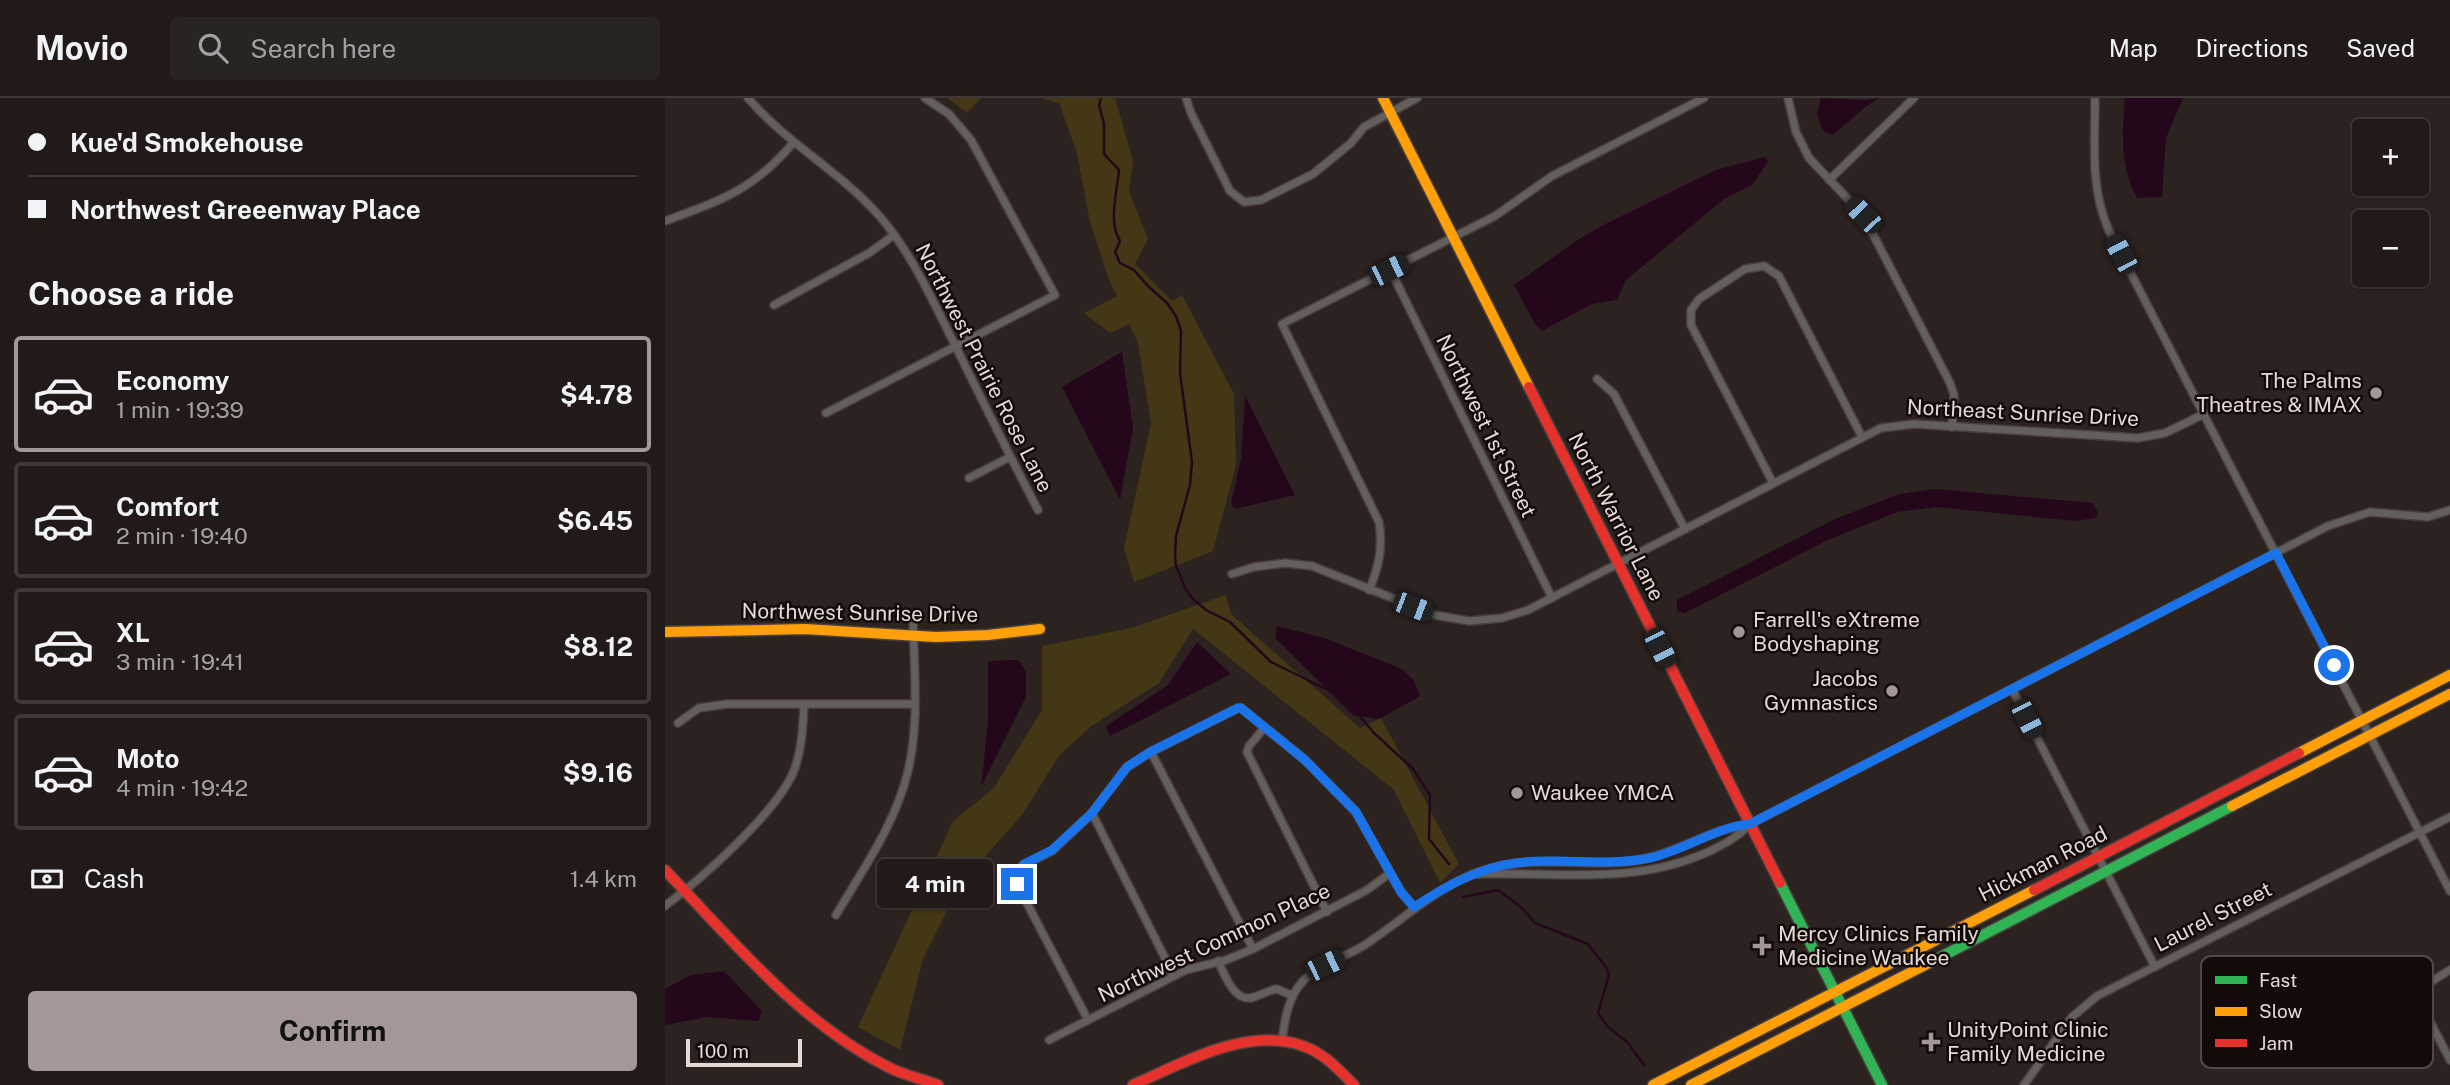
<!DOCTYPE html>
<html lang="en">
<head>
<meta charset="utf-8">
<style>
  body { margin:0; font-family:"Public Sans",sans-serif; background:#292321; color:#f1f3f6; height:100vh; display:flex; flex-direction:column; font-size:26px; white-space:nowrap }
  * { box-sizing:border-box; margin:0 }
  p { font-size:23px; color:#a2a1a2 }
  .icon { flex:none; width:38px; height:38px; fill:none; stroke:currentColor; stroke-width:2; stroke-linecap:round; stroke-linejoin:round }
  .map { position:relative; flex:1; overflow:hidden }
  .drawer { display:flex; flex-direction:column; background:#211a18; width:665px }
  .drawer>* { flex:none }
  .guide { display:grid; align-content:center; height:154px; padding:0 28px; background:#211a18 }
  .tools { position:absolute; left:1687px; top:21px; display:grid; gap:14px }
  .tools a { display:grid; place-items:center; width:77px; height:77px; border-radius:7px; background:#211a18; box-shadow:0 2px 5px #0004,0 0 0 2px #3e3837; font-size:35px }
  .scale { position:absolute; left:21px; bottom:18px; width:116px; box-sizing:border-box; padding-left:7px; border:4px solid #e5d8d5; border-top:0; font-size:19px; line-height:24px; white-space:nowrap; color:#e5d8d5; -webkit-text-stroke:5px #130b09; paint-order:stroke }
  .end { position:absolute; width:32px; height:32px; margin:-16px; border:9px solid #1a73e8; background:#fff; box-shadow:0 0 0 4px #fff }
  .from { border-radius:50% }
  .bubble { position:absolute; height:49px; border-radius:7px; background:#211a18; box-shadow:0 2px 5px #0004,0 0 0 2px #3e3837; font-size:23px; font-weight:700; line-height:49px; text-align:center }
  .car { position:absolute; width:21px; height:42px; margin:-21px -10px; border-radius:9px; box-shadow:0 0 5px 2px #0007; background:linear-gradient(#222 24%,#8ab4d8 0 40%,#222 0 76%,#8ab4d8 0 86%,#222 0) }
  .guide b { display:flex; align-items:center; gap:24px; height:66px; font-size:26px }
  .guide b+b { border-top:2px solid #3e3837 }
  .guide i { width:18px; height:18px; background:#f1f3f6 }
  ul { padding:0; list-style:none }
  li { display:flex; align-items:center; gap:21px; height:116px; margin:0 14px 10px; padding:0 14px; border:4px solid #3e3837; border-radius:7px }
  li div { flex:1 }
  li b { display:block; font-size:26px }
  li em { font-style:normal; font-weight:700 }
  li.on { border-color:#a49896 }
  li>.icon { width:63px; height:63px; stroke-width:1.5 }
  h2 { padding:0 28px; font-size:32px; line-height:84px }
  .pay { display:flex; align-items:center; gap:18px; height:77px; padding:0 28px; font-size:26px }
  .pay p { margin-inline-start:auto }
  .action { display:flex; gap:14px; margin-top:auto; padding:14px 28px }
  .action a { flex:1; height:80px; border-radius:7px; background:#a49896; color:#111; font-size:28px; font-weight:700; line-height:80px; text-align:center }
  header { display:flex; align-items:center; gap:42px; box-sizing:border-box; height:98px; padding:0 35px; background:#211a18; border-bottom:2px solid #3e3837 }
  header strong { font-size:33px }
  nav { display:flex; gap:38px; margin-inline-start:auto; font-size:24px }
  .search { width:490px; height:63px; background:#292321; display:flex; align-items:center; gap:18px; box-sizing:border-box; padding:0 24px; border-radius:7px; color:#a2a1a2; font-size:26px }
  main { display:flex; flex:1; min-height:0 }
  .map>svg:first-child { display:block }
  .green { fill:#433716 }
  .water { fill:#25071b }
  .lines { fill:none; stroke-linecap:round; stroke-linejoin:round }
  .stream { stroke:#25071b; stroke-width:2.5 }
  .street-casing { stroke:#49403e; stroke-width:10 }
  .fast-casing { stroke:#49403e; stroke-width:13 }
  .slow-casing { stroke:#49403e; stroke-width:13 }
  .jam-casing { stroke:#49403e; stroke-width:13 }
  .street { stroke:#635f5d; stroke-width:7 }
  .fast { stroke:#30b455; stroke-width:10 }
  .slow { stroke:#ff9f0a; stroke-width:10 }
  .jam { stroke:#e5322d; stroke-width:10 }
  .route { stroke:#1a73e8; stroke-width:9 }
  .poi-dot { fill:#a49896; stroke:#130b09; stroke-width:2.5 }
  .labels { text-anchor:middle; stroke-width:5; stroke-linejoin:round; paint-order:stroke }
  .street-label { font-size:21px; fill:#e5d8d5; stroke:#130b09 }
  .poi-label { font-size:21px; fill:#e5d8d5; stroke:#130b09; text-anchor:start }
  .key { fill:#130b09; stroke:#524846; stroke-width:2 }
  .key-label { font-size:19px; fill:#e5d8d5 }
</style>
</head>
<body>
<header>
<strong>Movio</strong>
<div class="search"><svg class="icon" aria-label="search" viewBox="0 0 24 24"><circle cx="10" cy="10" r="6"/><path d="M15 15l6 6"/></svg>Search here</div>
<nav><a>Map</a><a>Directions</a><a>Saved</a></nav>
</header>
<main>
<section class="drawer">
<div class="guide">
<b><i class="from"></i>Kue'd Smokehouse</b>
<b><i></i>Northwest Greeenway Place</b>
</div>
<h2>Choose a ride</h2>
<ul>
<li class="on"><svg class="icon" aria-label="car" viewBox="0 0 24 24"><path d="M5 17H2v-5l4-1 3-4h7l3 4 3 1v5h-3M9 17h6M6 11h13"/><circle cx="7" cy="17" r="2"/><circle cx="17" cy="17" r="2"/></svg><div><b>Economy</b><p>1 min · 19:39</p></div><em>$4.78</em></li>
<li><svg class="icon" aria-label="car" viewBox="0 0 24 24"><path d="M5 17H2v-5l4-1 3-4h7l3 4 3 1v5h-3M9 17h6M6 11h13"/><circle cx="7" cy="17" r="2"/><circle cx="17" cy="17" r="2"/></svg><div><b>Comfort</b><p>2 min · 19:40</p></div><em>$6.45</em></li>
<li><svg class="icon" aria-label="car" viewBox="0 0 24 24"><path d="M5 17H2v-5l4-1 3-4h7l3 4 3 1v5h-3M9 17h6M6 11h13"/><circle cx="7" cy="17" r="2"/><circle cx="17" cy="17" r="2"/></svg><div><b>XL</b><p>3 min · 19:41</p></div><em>$8.12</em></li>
<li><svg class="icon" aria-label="car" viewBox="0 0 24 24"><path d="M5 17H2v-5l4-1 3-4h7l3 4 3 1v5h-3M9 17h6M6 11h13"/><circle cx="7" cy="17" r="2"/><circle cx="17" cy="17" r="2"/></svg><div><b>Moto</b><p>4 min · 19:42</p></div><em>$9.16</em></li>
</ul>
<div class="pay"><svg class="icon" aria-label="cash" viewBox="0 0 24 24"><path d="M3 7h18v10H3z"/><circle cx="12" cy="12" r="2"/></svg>Cash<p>1.4 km</p></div>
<div class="action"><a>Confirm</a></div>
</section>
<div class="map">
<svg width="1785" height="987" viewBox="0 0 1785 987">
  <rect width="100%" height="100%" fill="#2c2220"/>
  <g class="green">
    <polygon points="282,0 316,0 302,15"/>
    <polygon points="375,0 450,0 468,63 464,93 483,141 470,166 507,203 517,197 569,296 571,367 548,453 469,484 459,450 486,325 473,245 464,226 445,235 419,215 452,198 444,182 425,124 412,55 394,5"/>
    <polygon points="561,497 566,516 695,630 716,620 794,766 775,785 729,692 528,531 494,585 425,629 394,658 357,717 296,785 258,861 235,952 193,929 288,723 328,691 377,612 377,548 466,530"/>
  </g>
  <g class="water">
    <polygon points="1156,0 1202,2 1214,0 1199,10 1168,37 1158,33 1152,16"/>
    <path d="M1460,0H1518L1501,40L1497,99L1472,100C1455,69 1457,34 1460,0Z"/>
    <polygon points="1100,59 1103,64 1087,87 1059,101 961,182 952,202 927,206 877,233 870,226 849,187 911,143 936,128 1051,72"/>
    <polygon points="457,254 468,330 455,402 397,289"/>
    <polygon points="580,297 630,397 570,411 566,406 576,361"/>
    <polygon points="1269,391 1428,405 1433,415 1431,420 1410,423 1271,409 1232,414 1163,442 1020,515 1012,513 1012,502 1170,421 1234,396"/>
    <polygon points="612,528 659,540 737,571 749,583 755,598 714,621 688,617 610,540"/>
    <polygon points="532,544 566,576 445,638 441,628 503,587"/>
    <polygon points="353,562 361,573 361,599 316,689 323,624 323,563"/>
    <polygon points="59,873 97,913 93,923 42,919 0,927 0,891 26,877"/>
  </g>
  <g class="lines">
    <g class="stream">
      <path d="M436,0L434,7L439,26V56L454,72C452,94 443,124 455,143L450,154L455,165L469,172L483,188L502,205L511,218L516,233L515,275L527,364L525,387L511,438L510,457L511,468L520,490L527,500L541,512L565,524L606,564L663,592"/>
      <polyline points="693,616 709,635 748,671 765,697 764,741 784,766"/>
      <polyline points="798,799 833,792 857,810 870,825 923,846 941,869 944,877 933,915 942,928 963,945 979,967"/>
    </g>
    <g class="street-casing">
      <g id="street">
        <path d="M83,0C122,46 178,75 217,121C247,157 266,199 287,241C315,298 343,355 373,412"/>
        <polyline points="521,0 526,15 565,93 579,104 596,102 648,76 686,45 699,29 752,0"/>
        <polyline points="1123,0 1131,34 1144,60 1198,117 1285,285 1289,297 1287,329"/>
        <path d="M1430,0C1430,47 1425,90 1444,133L1785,793"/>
        <polyline points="1164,82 1249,0"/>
        <path d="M0,123C57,102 88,92 128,45"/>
        <polyline points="725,171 887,500"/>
        <polyline points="109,207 204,155 229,137"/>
        <polyline points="932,281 949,296 1020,431"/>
        <polyline points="161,315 390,197 306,42 284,16 260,0"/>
        <polyline points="304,380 345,359"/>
        <polyline points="1108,385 1026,227 1026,212 1034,201 1080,171 1099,168 1114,178 1197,339"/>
        <polyline points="567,476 589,469 620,465 647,468 770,517 804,523 837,520 863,512 1216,330 1249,326 1473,340 1500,335 1539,316"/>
        <path d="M704,492C714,469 718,450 714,424L617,226L830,118L887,78L1039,0"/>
        <polyline points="1347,591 1490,869"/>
        <polyline points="13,625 34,610 62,606 249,606"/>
        <polyline points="600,629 584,648 582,654 662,814"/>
        <polyline points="486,654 588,851"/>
        <polyline points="427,715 509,878"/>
        <path d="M807,776C889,773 967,789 1045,753C1061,745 1073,739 1085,726L1663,428L1705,414L1763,419L1785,412"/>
        <path d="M0,808C36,781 115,712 130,670C137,649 138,628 139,606"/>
        <path d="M171,817C197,773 229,728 242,677C255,627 249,572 248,521"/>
        <path d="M553,863C559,875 568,902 585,900C593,899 603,892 612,891L628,898"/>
        <polyline points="1785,872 1759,888 1756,900 1759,912 1785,962"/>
        <polyline points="423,922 352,786 352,774 359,767 387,753 427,715 462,669 486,654 573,610 576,610 640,662 691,714 736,794 749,809"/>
        <polyline points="384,942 521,872 561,862 588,851 702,792 725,775"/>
        <path d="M617,942C620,921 623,899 638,883C654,866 678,860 698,848C742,820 777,782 830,769C878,757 930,771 979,761C1015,754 1048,729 1084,727"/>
        <polyline points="1359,987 1407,919 1432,898 1785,719"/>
      </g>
    </g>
    <g class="fast-casing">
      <g id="fast">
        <polyline points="1115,785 1217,987"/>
        <polyline points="1264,865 1567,708"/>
      </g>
    </g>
    <g class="slow-casing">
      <g id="slow">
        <polyline points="718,0 864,289"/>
        <polyline points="0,534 140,531 271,539 323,537 375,531"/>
        <polyline points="1634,655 1785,577"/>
        <polyline points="1567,708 1785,596"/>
        <polyline points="988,987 1369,792"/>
        <polyline points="1026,987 1264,865"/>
      </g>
    </g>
    <g class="jam-casing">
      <g id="jam">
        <polyline points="864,289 1115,785"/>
        <path d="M0,772C68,843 134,924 223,969C238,977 257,981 273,987"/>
        <polyline points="1369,792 1634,655"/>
        <path d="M468,987C518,965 582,928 638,948C659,955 674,972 689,987"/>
      </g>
    </g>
    <use href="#street" class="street"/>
    <use href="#fast" class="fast"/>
    <use href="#slow" class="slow"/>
    <use href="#jam" class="jam"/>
  </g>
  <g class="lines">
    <path class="route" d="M352,786V774L359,766L387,752L427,715L462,669L485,654L573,610H576L640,662L691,714L736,794L749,809C781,788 813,770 851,765C895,759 940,769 984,760C1019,753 1050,729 1085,726L1611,455L1669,567"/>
  </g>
  <g class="poi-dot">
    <circle cx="1711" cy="295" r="7"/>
    <circle cx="1074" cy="534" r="7"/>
    <circle cx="1227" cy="593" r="7"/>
    <circle cx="852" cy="695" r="7"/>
    <path d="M1093.5 837.5h7v7h7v7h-7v7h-7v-7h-7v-7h7z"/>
    <path d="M1262.5 933.5h7v7h7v7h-7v7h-7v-7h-7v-7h7z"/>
  </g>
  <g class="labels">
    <g class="street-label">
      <text transform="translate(319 270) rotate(63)" y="7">Northwest Prairie Rose Lane</text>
      <text transform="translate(1358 315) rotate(3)" y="7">Northeast Sunrise Drive</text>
      <text transform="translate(821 328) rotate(64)" y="7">Northwest 1st Street</text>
      <text transform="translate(951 419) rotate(63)" y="7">North Warrior Lane</text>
      <text transform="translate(195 515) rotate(1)" y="7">Northwest Sunrise Drive</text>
      <text transform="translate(1378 766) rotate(-27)" y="7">Hickman Road</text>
      <text transform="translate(1548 819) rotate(-27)" y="7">Laurel Street</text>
      <text transform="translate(549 845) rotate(-25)" y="7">Northwest Common Place</text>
    </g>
    <g class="poi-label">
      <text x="1697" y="290" text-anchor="end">The Palms<tspan x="1697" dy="24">Theatres &amp; IMAX</tspan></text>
      <text x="1088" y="529">Farrell's eXtreme<tspan x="1088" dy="24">Bodyshaping</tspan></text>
      <text x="1213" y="588" text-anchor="end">Jacobs<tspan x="1213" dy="24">Gymnastics</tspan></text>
      <text x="866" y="702">Waukee YMCA</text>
      <text x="1113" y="843">Mercy Clinics Family<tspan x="1113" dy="24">Medicine Waukee</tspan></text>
      <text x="1282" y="939">UnityPoint Clinic<tspan x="1282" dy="24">Family Medicine</tspan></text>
    </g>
  </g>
  <rect x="1536" y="858" width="232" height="112" rx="10" class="key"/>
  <rect x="1550" y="878" width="32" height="8" fill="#30b455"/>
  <rect x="1550" y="909" width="32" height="9" fill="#ff9f0a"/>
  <rect x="1550" y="941" width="32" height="8" fill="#e5322d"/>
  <g class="key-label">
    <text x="1594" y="889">Fast</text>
    <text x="1594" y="920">Slow</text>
    <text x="1594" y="952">Jam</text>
  </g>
</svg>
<div class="tools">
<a>+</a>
<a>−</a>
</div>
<div class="scale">100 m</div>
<i class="end from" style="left:1669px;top:567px"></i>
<i class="end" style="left:352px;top:786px"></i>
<div class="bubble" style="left:212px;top:761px;width:116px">4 min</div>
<i class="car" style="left:1198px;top:117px;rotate:316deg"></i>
<i class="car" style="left:1456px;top:156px;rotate:332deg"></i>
<i class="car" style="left:724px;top:172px;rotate:64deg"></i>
<i class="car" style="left:748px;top:509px;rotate:111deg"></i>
<i class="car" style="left:995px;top:550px;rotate:153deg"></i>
<i class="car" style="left:1362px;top:621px;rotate:153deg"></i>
<i class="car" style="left:660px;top:867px;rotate:64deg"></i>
</div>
</main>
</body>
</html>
